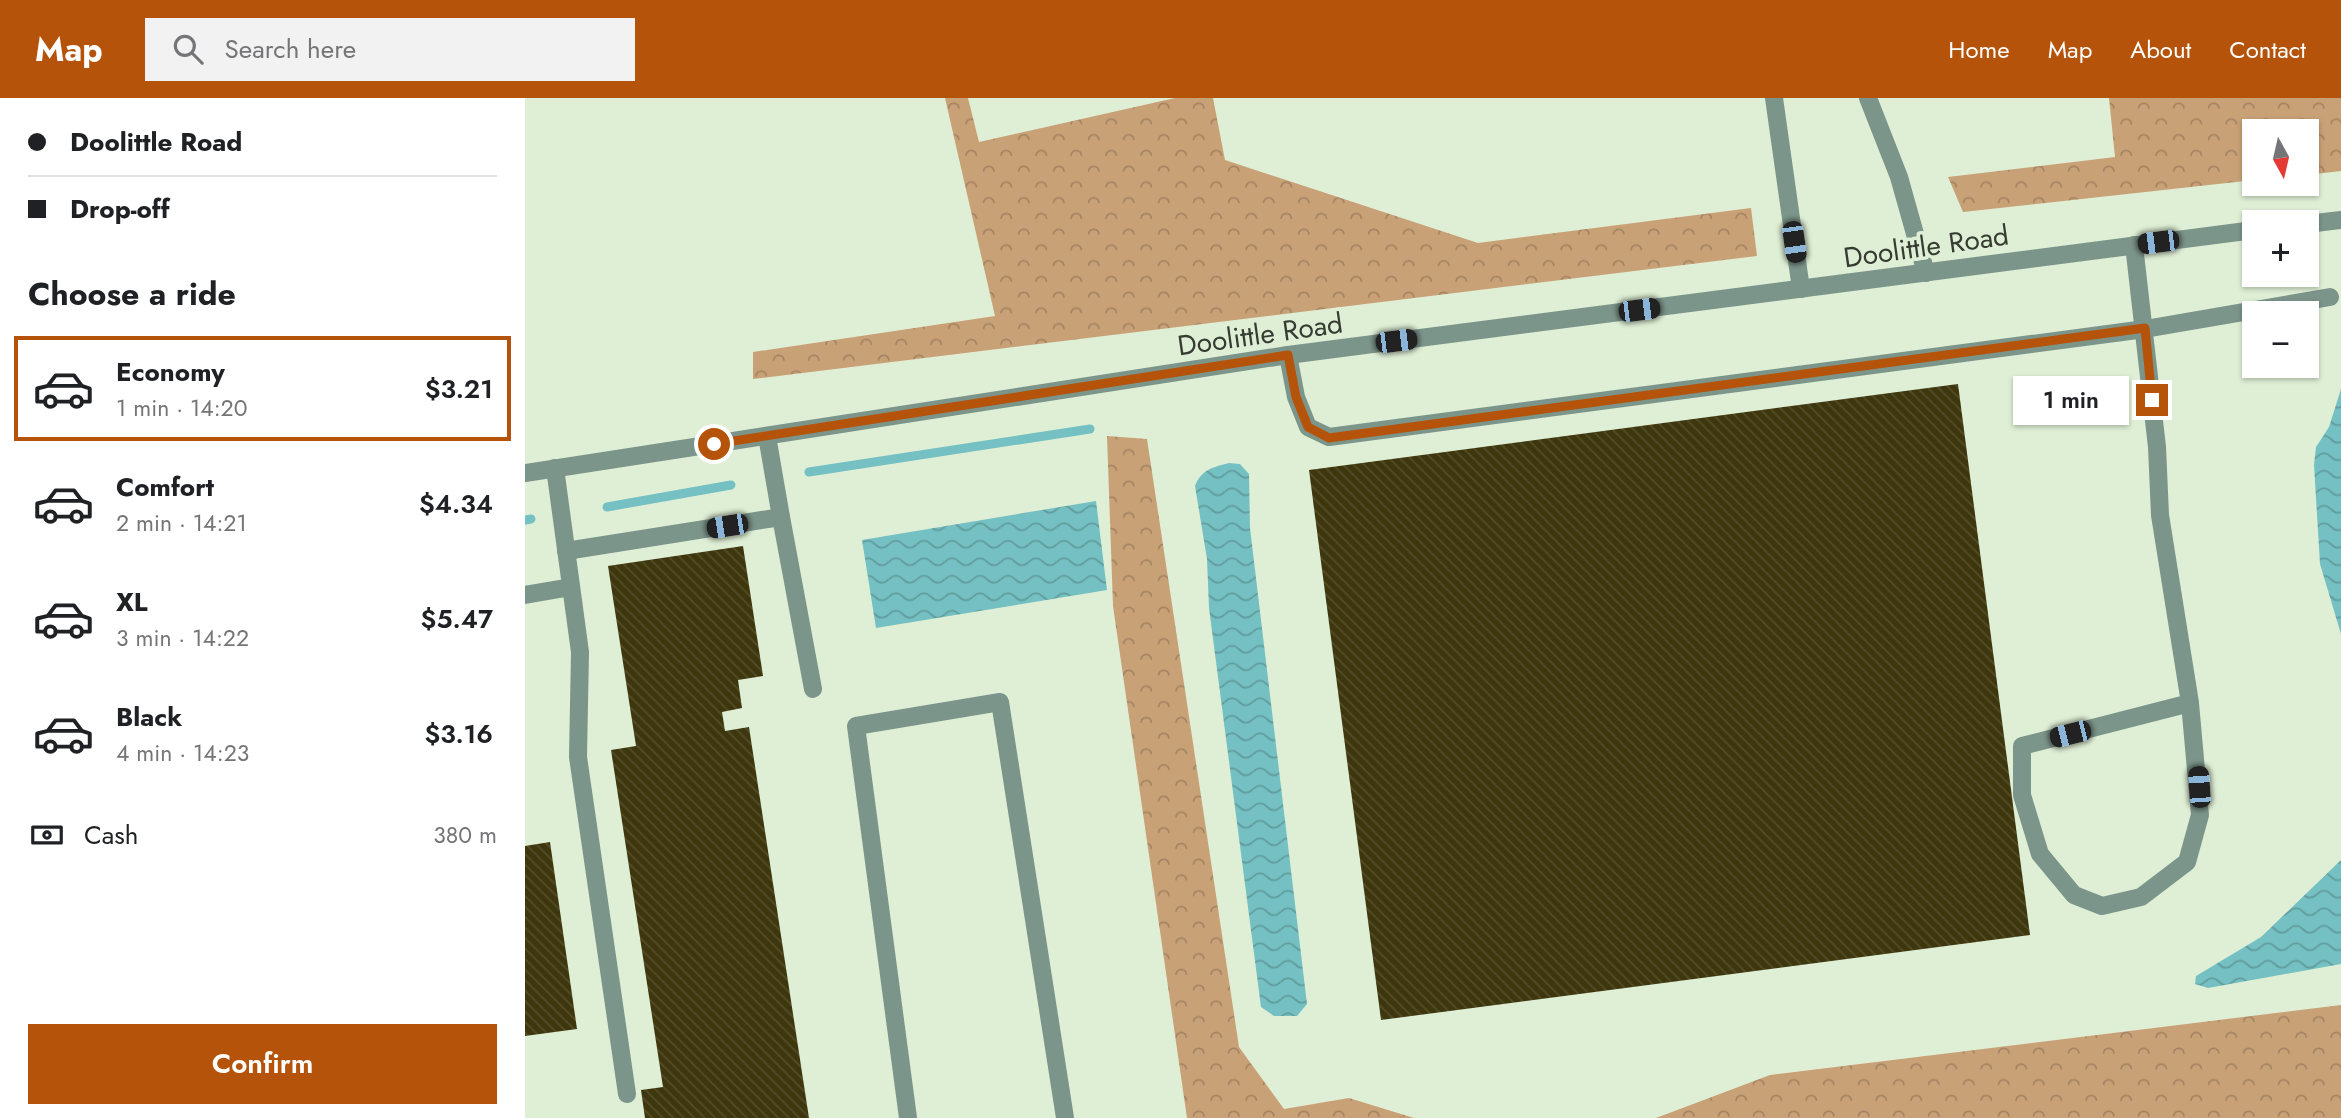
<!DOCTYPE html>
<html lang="en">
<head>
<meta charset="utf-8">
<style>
  body { margin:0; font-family:Jost,sans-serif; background:#f2f2f2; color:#202124; height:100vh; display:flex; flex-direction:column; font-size:26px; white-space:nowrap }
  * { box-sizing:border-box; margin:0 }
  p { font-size:23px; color:#757577 }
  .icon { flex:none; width:38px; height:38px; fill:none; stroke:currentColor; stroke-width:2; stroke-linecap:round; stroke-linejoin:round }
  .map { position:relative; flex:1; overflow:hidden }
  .side { display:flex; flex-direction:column; background:#fff; width:525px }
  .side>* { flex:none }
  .guide { display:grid; align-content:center; height:154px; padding:0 28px; background:#fff }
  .needle { width:46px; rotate:172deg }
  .controls { position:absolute; left:1717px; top:21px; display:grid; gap:14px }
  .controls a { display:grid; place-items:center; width:77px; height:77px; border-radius:0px; background:#fff; box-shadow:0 2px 5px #0004; font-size:35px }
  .end { position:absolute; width:32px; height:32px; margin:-16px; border:9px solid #b45309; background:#fff; box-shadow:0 0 0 4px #fff }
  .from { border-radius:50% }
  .bubble { position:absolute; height:49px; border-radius:0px; background:#fff; box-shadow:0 2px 5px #0004; font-size:23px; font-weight:600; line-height:49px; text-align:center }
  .car { position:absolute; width:21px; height:42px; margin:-21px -10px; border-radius:9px; box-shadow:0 0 5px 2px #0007; background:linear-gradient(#222 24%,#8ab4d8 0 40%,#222 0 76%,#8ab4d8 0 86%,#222 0) }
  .guide b { display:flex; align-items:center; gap:24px; height:66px; font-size:26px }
  .guide b+b { border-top:2px solid #e0e0e0 }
  .guide i { width:18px; height:18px; background:#202124 }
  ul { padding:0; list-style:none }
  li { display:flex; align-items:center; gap:21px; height:105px; margin:0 14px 10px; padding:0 14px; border:4px solid transparent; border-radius:0px }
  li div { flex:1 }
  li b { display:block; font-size:26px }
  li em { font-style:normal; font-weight:600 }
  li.selected { border-color:#b45309 }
  li>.icon { width:63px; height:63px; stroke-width:1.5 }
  h2 { padding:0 28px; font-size:32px; line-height:84px }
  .pay { display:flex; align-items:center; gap:18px; height:77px; padding:0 28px; font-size:26px }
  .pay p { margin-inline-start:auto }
  .button { display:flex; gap:14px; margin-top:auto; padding:14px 28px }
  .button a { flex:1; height:80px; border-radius:0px; background:#b45309; color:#fff; font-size:28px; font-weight:600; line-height:80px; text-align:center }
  header { display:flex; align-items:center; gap:42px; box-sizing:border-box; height:98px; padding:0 35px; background:#b45309; color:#fff }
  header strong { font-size:33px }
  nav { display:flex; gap:38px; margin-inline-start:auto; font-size:24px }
  .search { width:490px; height:63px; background:#f2f2f2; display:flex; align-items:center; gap:18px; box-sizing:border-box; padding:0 24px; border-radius:0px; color:#757577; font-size:26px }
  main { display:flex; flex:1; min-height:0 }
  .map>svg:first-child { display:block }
  .forest { fill:url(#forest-crowns) }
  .water { fill:url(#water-waves) }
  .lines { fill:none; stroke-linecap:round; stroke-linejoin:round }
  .stream { stroke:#75c0c2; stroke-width:9 }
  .building { fill:url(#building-back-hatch) }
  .minor { stroke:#7c958a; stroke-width:18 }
  .route { stroke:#b45309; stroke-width:9 }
  .labels { text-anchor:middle; stroke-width:7; stroke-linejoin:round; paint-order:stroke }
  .street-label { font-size:28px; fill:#363c32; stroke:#dfefd5 }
</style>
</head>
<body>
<header>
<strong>Map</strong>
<div class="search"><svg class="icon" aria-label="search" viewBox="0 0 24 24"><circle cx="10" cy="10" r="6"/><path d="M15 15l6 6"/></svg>Search here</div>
<nav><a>Home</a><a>Map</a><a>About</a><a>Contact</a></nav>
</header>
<main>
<section class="side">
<div class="guide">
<b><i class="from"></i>Doolittle Road</b>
<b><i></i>Drop-off</b>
</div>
<h2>Choose a ride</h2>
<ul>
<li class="selected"><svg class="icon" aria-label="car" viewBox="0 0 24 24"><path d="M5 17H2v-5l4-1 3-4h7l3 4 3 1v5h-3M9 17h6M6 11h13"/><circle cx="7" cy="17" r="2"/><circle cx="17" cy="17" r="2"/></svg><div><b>Economy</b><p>1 min · 14:20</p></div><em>$3.21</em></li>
<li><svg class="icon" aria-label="car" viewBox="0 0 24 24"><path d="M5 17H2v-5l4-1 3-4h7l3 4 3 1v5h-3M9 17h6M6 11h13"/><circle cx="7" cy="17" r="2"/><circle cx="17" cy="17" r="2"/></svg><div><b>Comfort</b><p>2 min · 14:21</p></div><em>$4.34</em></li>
<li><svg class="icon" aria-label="car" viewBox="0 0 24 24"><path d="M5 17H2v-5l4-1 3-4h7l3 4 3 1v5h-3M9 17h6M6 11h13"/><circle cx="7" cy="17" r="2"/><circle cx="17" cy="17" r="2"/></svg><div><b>XL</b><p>3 min · 14:22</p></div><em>$5.47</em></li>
<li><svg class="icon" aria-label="car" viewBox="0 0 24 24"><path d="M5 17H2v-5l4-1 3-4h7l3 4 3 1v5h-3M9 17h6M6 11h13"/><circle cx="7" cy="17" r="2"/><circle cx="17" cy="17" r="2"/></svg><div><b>Black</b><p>4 min · 14:23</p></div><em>$3.16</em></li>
</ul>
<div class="pay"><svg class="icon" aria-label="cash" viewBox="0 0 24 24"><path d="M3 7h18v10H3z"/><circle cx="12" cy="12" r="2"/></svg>Cash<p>380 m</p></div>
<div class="button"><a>Confirm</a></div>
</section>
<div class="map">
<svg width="1816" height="1020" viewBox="0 0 1816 1020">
  <defs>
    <pattern id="forest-crowns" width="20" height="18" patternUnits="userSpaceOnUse" patternTransform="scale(1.75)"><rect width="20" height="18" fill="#c9a177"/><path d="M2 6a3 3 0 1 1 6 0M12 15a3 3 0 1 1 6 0" fill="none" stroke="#a48462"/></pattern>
    <pattern id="water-waves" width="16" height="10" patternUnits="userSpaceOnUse" patternTransform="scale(1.75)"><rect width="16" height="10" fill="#75c0c2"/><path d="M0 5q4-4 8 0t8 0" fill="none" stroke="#619d9e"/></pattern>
    <pattern id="building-back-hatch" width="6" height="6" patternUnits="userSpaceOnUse" patternTransform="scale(1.75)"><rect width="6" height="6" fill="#3e370e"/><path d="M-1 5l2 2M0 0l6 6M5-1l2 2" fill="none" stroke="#524c29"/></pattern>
  </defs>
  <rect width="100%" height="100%" fill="#dfefd5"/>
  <g class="forest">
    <polygon points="420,0 443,0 454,44 650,0 688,0 700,62 953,145 1226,110 1232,158 228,281 228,254 470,218"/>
    <polygon points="1584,0 1816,0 1816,73 1782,77 1782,33 1729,33 1729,82 1438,114 1423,79 1590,59"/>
    <polygon points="582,338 622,341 714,949 759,1011 824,1000 889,1020 662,1020 588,508"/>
    <polygon points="1816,907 1816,1020 1131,1020 1245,977"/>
  </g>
  <g class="water">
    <polygon points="1816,291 1816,536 1795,466 1789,367 1791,349 1804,329"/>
    <path d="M704,365L715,366L724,376L725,430L782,906L772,918H749L736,909L684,510L682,461L670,388C676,372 688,369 704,365Z"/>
    <polygon points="571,403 582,492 351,530 337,442"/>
    <polygon points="1816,762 1816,866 1683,890 1670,886 1671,878 1736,839"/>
  </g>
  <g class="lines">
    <g class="stream">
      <polyline points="284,374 565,331"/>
      <polyline points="82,409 206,387"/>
      <polyline points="0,422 6,421"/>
    </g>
  </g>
  <g class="building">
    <polygon points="1433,286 1505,837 856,922 784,372"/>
    <polygon points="218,448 238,578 213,582 217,610 197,614 200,633 224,629 284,1020 120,1020 116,992 138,989 86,652 111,648 83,468"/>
    <polygon points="25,744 52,931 0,938 0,748"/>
  </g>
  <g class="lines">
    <g class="minor">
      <polyline points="1249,0 1276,191"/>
      <polyline points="1343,0 1374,79 1401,175"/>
      <polyline points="1782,126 1816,122"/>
      <polyline points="1609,147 1632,349 1635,417 1665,605 1675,717 1662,764 1616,799 1577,808 1549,797 1515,756 1497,697 1497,648 1665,605"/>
      <polyline points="763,257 771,299 783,329 804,339 1620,231 1805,199"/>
      <polyline points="30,370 55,554 53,659 102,996"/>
      <polyline points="0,375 763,257 1729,132"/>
      <polyline points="256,419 288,591"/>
      <polyline points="41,453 256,419 242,338"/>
      <polyline points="0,497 46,489"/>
      <polyline points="383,1020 331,628 475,604 540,1020"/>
    </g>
  </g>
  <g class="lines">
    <polyline class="route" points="189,346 763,257 771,299 783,329 804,340 1620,230 1627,302"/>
  </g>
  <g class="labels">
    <g class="street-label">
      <text transform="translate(1401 148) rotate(-8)" y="10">Doolittle Road</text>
      <text transform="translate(735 236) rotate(-8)" y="10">Doolittle Road</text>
    </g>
  </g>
</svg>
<div class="controls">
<a><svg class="needle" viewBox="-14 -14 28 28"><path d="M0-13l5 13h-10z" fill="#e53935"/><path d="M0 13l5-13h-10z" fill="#757577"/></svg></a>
<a>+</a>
<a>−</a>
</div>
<i class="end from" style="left:189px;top:346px"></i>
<i class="end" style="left:1627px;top:302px"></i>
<div class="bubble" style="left:1488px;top:278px;width:116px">1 min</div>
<i class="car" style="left:1269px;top:144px;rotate:172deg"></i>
<i class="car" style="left:1633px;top:144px;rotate:263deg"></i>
<i class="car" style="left:1114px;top:212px;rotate:83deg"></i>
<i class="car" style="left:871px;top:243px;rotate:83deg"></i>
<i class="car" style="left:202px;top:428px;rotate:261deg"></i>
<i class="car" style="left:1545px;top:636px;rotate:256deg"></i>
<i class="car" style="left:1674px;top:689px;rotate:356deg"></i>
</div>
</main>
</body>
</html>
